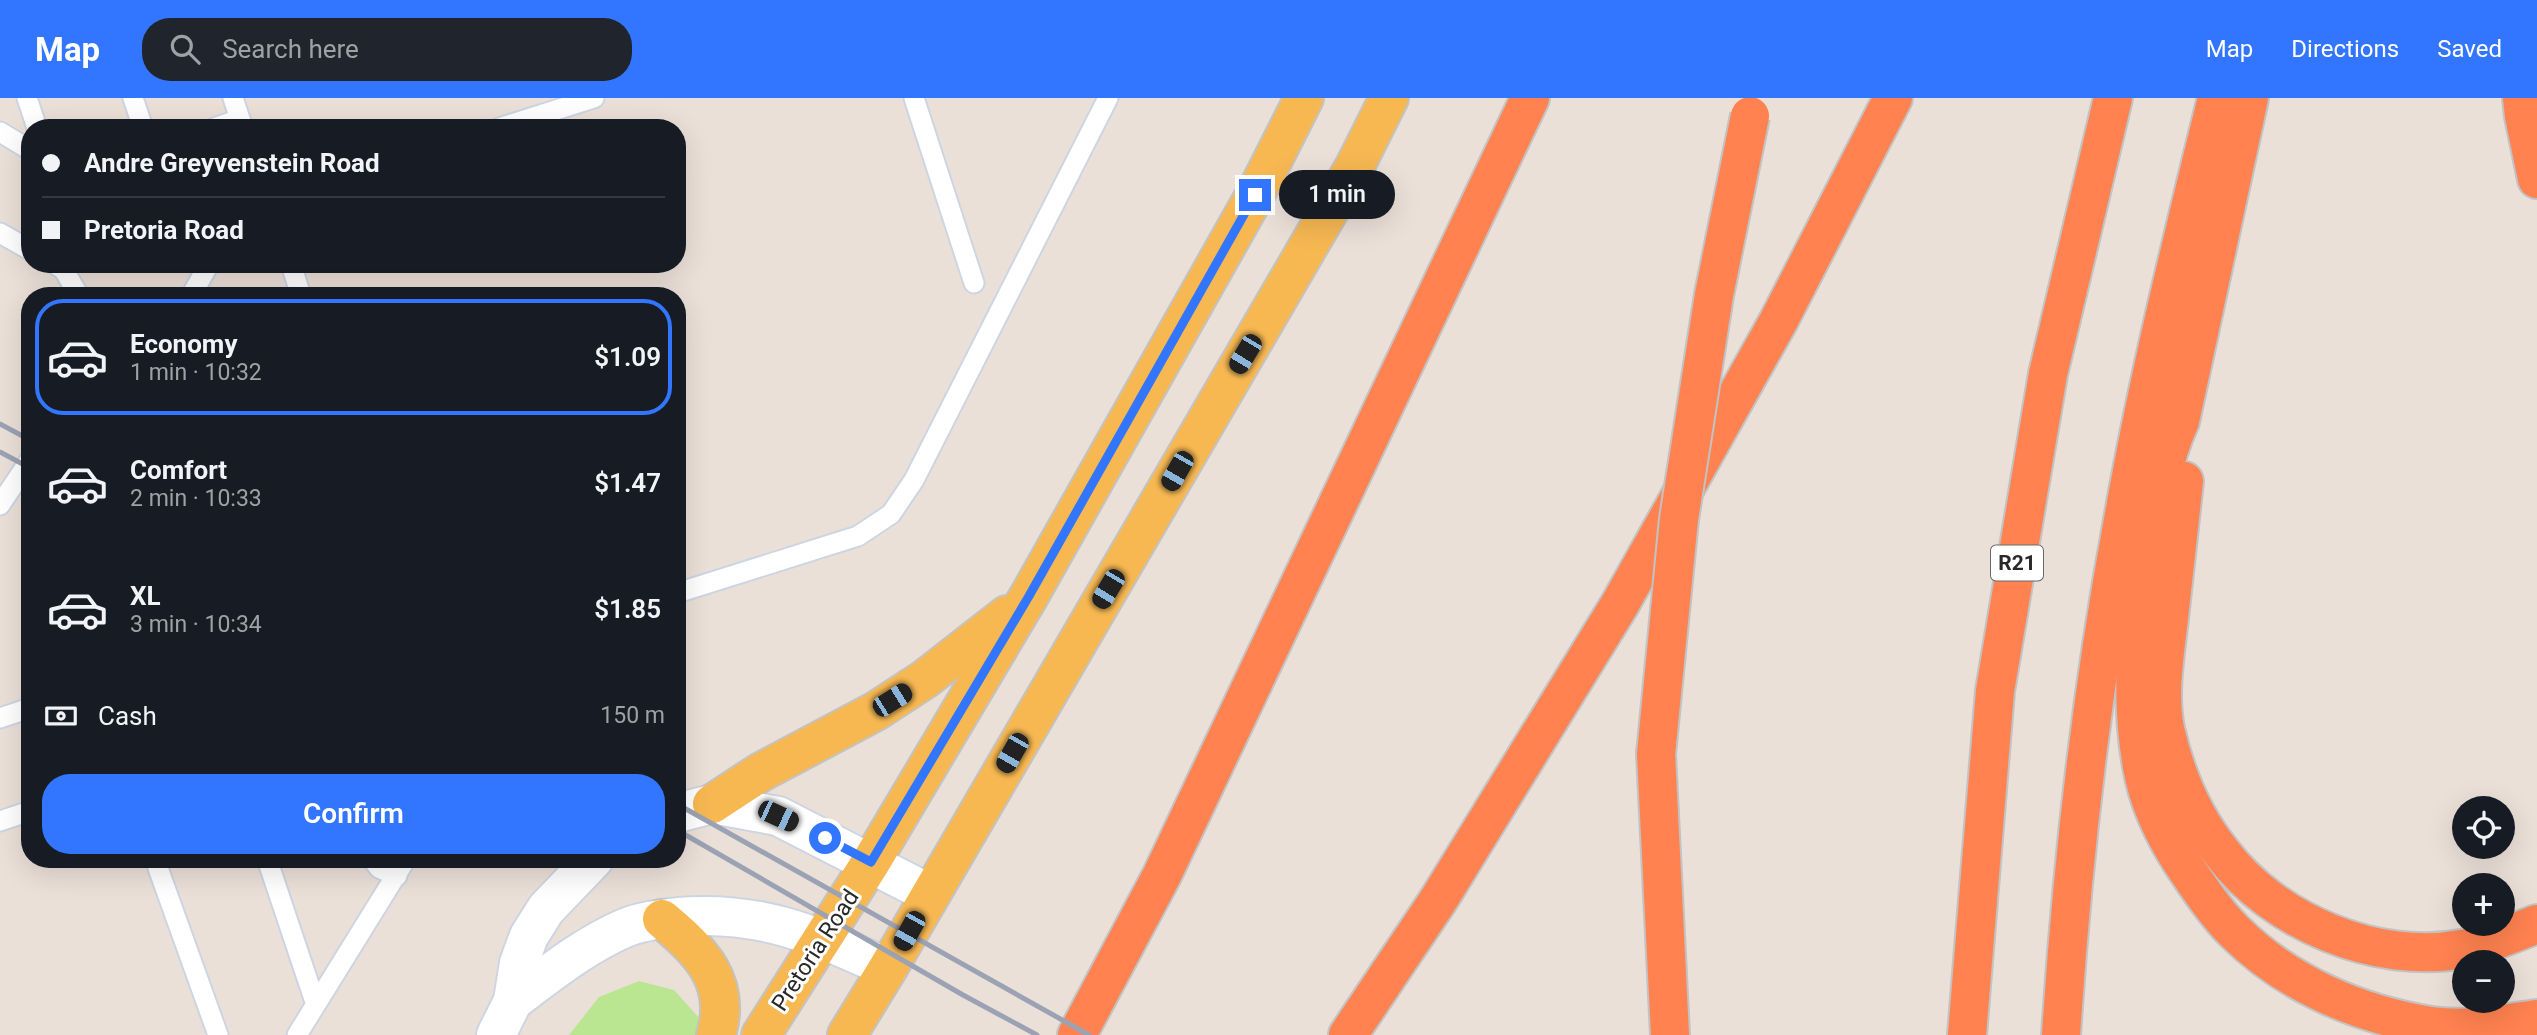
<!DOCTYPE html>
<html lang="en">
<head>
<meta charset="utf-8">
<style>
  body { margin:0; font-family:Roboto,sans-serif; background:#20242c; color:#f1f3f6; height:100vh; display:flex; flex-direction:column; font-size:26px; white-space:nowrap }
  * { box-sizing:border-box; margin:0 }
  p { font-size:23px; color:#9ea1a6 }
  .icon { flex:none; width:38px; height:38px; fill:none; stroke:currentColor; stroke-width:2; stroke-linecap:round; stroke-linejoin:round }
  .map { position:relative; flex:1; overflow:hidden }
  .side { position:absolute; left:21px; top:189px; width:665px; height:581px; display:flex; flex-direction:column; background:#171b24; border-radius:28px; box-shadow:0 7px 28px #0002 }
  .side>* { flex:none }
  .banner { position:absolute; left:21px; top:21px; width:665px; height:154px; border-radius:28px; box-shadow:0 7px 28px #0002; display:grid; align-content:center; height:154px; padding:0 21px; background:#171b24 }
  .controls { position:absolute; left:2452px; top:698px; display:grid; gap:14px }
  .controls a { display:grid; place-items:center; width:63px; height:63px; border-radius:50%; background:#171b24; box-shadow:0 7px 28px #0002; font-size:35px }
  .end { position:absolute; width:32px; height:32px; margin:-16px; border:9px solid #3276ff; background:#fff; box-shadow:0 0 0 4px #fff }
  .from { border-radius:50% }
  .bubble { position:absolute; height:49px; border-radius:24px; background:#171b24; box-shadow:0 7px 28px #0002; font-size:23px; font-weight:600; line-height:49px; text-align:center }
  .car { position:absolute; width:21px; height:42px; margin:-21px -10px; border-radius:9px; box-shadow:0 0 5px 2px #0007; background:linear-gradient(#222 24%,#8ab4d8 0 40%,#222 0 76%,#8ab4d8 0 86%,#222 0) }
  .banner b { display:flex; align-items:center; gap:24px; height:66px; font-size:26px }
  .banner b+b { border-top:2px solid #363941 }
  .banner i { width:18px; height:18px; background:#f1f3f6 }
  ul { padding:12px 0 0; list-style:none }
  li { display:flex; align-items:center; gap:21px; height:116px; margin:0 14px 10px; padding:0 7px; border:4px solid transparent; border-radius:28px }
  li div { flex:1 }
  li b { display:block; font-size:26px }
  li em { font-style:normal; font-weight:600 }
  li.current { border-color:#3276ff }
  li>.icon { width:63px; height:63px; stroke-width:1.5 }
  .pay { display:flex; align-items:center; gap:18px; height:77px; padding:0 21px; font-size:26px }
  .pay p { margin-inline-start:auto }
  .action { display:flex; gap:14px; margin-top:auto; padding:14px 21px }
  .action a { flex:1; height:80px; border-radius:28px; background:#3276ff; color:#fff; font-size:28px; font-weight:600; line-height:80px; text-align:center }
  header { display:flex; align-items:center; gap:42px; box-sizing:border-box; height:98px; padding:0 35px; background:#3276ff; color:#fff }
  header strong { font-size:33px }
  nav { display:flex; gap:38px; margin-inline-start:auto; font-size:24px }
  .search { width:490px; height:63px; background:#20242c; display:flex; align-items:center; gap:18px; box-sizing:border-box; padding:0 24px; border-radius:28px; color:#9ea1a6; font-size:26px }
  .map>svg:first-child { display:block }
  .green { fill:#bae591 }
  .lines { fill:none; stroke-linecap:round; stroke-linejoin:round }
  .lane-casing { stroke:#ced5e2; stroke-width:23 }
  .secondary-casing { stroke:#ced5e2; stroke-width:42 }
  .primary-casing { stroke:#c3c3c3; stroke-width:42 }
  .highway-casing { stroke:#c3c3c3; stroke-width:42 }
  .lane { stroke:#fff; stroke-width:19 }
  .secondary { stroke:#fff; stroke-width:38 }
  .primary { stroke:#f7b852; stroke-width:38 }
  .highway { stroke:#ff8250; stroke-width:38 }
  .rail { stroke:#9ba2b3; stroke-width:5 }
  .highway-bridge-casing { stroke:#c3c3c3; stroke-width:42; stroke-linecap:butt }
  .highway-bridge { stroke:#ff8250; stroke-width:38 }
  .route { stroke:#3276ff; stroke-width:9 }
  .labels { text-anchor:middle; stroke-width:6; stroke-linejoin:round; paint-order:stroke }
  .shield { fill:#fff; stroke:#686868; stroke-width:2 }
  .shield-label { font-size:21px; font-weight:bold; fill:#282828 }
  .street-label { font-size:23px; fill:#282828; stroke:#fff }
</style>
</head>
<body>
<header>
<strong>Map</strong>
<div class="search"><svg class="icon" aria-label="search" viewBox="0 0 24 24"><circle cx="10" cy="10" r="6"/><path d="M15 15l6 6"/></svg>Search here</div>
<nav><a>Map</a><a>Directions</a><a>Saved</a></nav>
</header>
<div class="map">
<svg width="2537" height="937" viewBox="0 0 2537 937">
  <rect width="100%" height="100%" fill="#ebe0d8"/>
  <polygon class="green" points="639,883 674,892 700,921 698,937 569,937 599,899"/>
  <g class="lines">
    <g class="lane-casing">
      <g id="lane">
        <polyline points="27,0 37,30"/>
        <polyline points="133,0 143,30"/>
        <polyline points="233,0 243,30"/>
        <polyline points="914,0 974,185"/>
        <polyline points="214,30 240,21"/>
        <polyline points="499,30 594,0"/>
        <polyline points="0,34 30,52"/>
        <polyline points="0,135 30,152"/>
        <polyline points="55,166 64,172 79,198"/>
        <polyline points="291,166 301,198"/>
        <polyline points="191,198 209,166"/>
        <polyline points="0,407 30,362"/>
        <polyline points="677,495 858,438 891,416 914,382 1108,0"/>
        <polyline points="0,620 30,610"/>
        <polyline points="0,723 30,713"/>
        <polyline points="267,761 315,904"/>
        <polyline points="372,761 379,770 397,778"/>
        <polyline points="158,770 218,937"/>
        <polyline points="297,937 406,761"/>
      </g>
    </g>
    <g class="secondary-casing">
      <g id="secondary">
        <polyline points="677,715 712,706 778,718 930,796"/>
        <path d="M513,903C549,876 585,847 625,830C641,823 661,821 678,819C761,812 815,837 888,870"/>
        <polyline points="496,937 513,903 519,865 529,838 546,811 594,761"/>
      </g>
    </g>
    <g class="primary-casing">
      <g id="primary">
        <polyline points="712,706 761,674 876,613 925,581 1007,517"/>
        <path d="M662,821C700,853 732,883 716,937"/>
        <polyline points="761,937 871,764 1029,498 1255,97 1304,0"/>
        <polyline points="847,937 888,870 1355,68 1389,0"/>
      </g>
    </g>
    <g class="highway-casing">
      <g id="highway">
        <path d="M2249,0L2180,323C2158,372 2154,420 2146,472C2136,538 2130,602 2142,668C2148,704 2165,739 2185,769C2200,791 2215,814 2234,833C2287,886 2358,916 2431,928C2466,933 2503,926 2537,921"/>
        <polyline points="2522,0 2524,18 2537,81"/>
        <path d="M2184,383C2179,429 2174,475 2169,520C2165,556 2158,595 2165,631C2175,676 2193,719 2222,755C2274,824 2377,867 2462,851C2488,846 2512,836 2537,826"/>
        <polyline points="1656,656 1670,937"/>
        <polyline points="1077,937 1162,777 1530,0"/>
        <polyline points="1348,937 1439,801 1620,506 1779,222 1893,0"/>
        <polyline points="1967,937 1995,593 2048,276 2113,0"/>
        <path d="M2061,937C2072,767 2091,596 2122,428C2147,284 2182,142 2217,0"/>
      </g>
    </g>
    <use href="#lane" class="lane"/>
    <use href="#secondary" class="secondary"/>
    <use href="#primary" class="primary"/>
    <use href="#highway" class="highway"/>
    <g class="rail">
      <polyline points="0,326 30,342"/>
      <polyline points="0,354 30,370"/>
      <polyline points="677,706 1089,937"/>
      <polyline points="677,732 963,897 1037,937"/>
    </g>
    <g class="highway-bridge-casing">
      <polyline id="highway-bridge" points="1656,656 1679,421 1714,197 1750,18"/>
    </g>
    <use href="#highway-bridge" class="highway-bridge"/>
  </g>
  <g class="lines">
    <polyline class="route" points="825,740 871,764 1029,498 1255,97"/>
  </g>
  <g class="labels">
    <rect class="shield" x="1991" y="447.5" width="52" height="35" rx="5"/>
    <g class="shield-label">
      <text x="2017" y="472">R21</text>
    </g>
    <g class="street-label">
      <text transform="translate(815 852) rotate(-57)" y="8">Pretoria Road</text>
    </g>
  </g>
</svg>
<div class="controls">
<a><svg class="icon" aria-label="locate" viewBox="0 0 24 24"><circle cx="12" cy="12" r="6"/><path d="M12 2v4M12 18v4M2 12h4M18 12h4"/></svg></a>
<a>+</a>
<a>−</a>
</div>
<i class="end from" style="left:825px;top:740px"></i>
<i class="end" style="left:1255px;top:97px"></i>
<div class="bubble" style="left:1279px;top:72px;width:116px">1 min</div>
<i class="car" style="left:1245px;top:256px;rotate:211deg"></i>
<i class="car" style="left:1177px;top:373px;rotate:210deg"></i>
<i class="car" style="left:1108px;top:491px;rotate:211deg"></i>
<i class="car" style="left:892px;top:602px;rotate:58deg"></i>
<i class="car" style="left:1012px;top:655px;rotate:210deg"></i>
<i class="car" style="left:778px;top:718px;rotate:115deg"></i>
<i class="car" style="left:909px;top:833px;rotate:209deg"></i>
<div class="banner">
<b><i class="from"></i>Andre Greyvenstein Road</b>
<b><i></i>Pretoria Road</b>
</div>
<section class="side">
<ul>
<li class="current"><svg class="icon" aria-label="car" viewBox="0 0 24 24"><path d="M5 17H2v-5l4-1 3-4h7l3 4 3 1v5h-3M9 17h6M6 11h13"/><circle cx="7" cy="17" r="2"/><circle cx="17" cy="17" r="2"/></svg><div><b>Economy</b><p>1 min · 10:32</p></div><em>$1.09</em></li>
<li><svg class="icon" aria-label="car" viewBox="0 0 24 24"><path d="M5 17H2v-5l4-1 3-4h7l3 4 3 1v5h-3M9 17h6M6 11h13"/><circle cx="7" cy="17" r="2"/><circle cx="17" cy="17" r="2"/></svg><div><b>Comfort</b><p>2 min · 10:33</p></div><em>$1.47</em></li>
<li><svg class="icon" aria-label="car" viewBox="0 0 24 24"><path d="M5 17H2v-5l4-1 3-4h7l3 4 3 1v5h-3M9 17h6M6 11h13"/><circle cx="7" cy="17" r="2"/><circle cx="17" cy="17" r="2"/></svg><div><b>XL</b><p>3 min · 10:34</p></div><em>$1.85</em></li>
</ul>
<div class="pay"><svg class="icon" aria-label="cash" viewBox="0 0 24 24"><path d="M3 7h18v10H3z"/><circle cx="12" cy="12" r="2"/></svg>Cash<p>150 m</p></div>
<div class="action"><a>Confirm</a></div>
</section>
</div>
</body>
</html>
